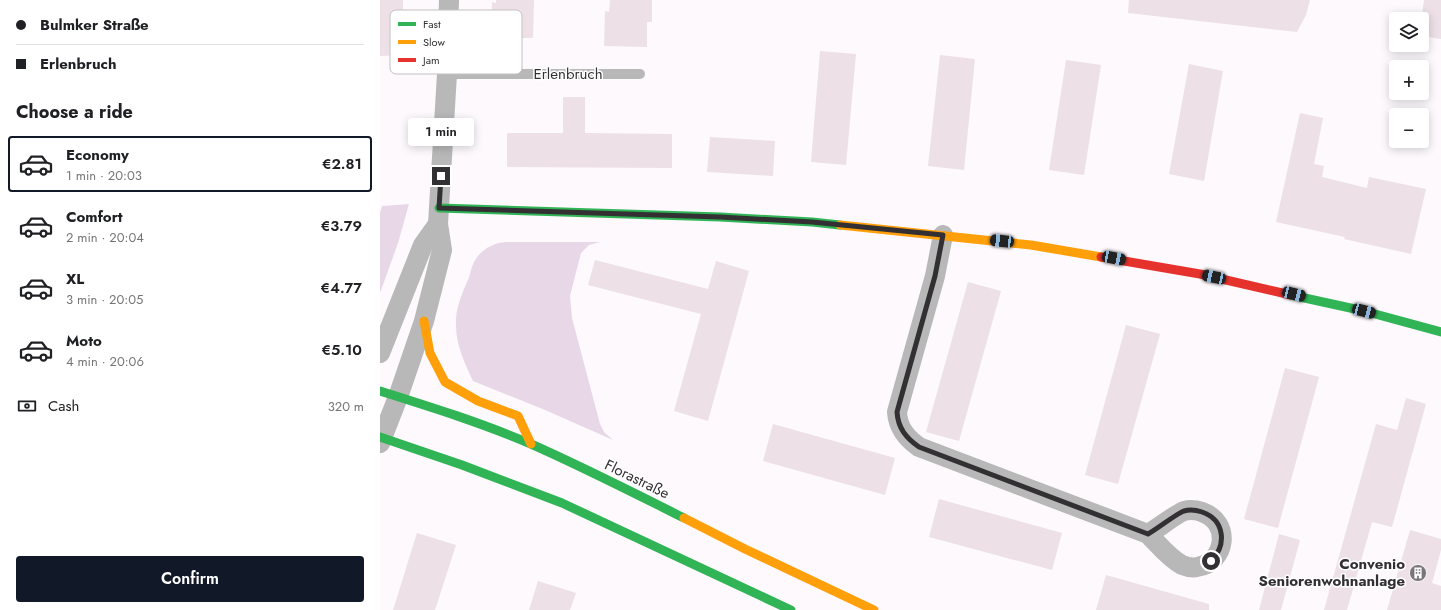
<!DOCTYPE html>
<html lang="en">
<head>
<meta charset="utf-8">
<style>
  body { margin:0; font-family:Jost,sans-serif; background:#f6f6f6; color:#202124; height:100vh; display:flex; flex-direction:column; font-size:15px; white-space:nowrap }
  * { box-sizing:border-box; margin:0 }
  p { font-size:13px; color:#757577 }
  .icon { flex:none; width:22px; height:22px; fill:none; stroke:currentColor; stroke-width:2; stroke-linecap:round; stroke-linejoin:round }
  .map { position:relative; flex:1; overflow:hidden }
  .drawer { display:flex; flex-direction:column; background:#fff; width:380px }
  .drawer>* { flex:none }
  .hud { display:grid; align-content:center; height:88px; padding:0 16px; background:#fff }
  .fabs { position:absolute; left:1009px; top:12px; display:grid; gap:8px }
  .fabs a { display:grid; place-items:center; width:40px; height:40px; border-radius:4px; background:#fff; box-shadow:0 2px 10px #0003; font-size:20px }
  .end { position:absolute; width:18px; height:18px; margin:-9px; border:5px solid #323032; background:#fff; box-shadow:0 0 0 2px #fff }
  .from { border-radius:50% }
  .bubble { position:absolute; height:28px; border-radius:4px; background:#fff; box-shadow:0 2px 10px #0003; font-size:13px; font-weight:600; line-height:28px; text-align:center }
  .car { position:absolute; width:12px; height:24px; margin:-12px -6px; border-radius:5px; box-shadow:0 0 3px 1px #0007; background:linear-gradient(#222 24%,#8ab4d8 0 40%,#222 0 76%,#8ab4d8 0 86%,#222 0) }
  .hud b { display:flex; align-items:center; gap:14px; height:38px; font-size:15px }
  .hud b+b { border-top:1px solid #e0e0e0 }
  .hud i { width:10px; height:10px; background:#202124 }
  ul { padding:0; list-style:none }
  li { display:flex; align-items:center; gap:12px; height:56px; margin:0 8px 6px; padding:0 8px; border:2px solid transparent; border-radius:4px }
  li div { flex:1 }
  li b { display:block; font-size:15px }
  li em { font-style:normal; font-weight:600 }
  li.current { border-color:#111827 }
  li>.icon { width:36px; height:36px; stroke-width:1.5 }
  h2 { padding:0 16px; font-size:18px; line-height:48px }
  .pay { display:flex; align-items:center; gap:10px; height:44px; padding:0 16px; font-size:15px }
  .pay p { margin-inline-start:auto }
  .action { display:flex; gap:8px; margin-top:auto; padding:8px 16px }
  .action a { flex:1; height:46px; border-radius:4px; background:#111827; color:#fff; font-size:16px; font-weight:600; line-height:46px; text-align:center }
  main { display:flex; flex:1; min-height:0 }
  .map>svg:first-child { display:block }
  .green { fill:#e8d8e7 }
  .building { fill:#ede0e7 }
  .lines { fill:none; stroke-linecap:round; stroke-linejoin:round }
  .lane { stroke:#b9b8b8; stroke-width:10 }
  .street { stroke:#b9b8b8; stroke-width:20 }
  .fast { stroke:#30b455; stroke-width:9 }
  .slow { stroke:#ff9f0a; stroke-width:9 }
  .jam { stroke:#e5322d; stroke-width:9 }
  .route { stroke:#323032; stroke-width:5 }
  .labels { text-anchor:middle; stroke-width:3; stroke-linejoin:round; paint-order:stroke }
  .street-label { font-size:15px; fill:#323032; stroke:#fff }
  .poi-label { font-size:15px; font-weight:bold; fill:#323032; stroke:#fff; text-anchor:end }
  .key { fill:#fff; stroke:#c2c1c2; stroke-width:1 }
  .key-label { font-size:11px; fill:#323032 }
</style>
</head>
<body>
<main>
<section class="drawer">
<div class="hud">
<b><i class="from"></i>Bulmker Straße</b>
<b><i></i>Erlenbruch</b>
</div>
<h2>Choose a ride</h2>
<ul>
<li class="current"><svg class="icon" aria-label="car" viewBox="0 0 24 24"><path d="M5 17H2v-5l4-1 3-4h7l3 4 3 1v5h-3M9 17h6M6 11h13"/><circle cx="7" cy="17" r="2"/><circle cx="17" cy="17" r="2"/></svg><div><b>Economy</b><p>1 min · 20:03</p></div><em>€2.81</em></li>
<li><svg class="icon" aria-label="car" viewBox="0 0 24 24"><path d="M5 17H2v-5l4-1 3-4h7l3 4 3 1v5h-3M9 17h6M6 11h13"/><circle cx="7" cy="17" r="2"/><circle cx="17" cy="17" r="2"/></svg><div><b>Comfort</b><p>2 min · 20:04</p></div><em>€3.79</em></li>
<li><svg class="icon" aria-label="car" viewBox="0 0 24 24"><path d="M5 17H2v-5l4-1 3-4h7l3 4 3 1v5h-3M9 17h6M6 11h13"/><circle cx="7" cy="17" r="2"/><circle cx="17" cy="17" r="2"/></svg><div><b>XL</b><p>3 min · 20:05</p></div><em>€4.77</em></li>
<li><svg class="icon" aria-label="car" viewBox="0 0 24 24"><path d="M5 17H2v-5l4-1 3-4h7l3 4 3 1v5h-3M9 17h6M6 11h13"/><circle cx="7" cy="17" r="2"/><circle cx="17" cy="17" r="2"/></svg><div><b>Moto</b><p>4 min · 20:06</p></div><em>€5.10</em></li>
</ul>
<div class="pay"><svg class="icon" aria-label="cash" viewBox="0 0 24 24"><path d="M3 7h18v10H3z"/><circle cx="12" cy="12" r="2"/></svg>Cash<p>320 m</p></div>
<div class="action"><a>Confirm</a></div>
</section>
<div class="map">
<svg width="1061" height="610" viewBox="0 0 1061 610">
  <rect width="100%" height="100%" fill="#fdf9fd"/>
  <g class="green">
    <polygon points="29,204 18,243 0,293 0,213 2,206"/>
    <path d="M220,242L209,245L201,253L190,296L192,318L220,424L224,432L233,440L165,410L93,381C85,364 76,345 76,326C75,310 81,296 87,282C90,277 90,272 92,267C97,252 111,243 126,242Z"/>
  </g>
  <g class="building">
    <polygon points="0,0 23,0 22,55 0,56"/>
    <polygon points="116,0 154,0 153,38 111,38 112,2 116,3"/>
    <polygon points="230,0 272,0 272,22 267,22 267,47 224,46 225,11 229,12"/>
    <polygon points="749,0 930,0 926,15 917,32 748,13"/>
    <polygon points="1044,0 1061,0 1061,39 1042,36 1042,15"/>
    <polygon points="440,51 476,54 466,165 431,162"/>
    <polygon points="560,55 595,59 584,170 548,166"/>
    <polygon points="686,60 721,65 704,175 669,170"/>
    <polygon points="809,64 843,71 824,181 789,174"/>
    <polygon points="183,97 205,97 205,133 292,134 292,168 127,167 127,133 183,133"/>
    <polygon points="920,113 943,118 934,164 944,166 942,177 987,188 989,177 1046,189 1031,254 964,239 965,237 896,222"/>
    <polygon points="330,137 395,141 393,176 327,172"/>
    <polygon points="215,260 328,289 336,261 369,271 328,421 294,411 321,314 208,285"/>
    <polygon points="588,282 621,291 579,441 546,432"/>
    <polygon points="746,325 780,334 738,484 705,475"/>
    <polygon points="905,368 939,377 898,528 864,519"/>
    <polygon points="1026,398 1046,404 1012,527 992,522 967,610 944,610 996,424 1017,430"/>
    <polygon points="393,424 515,458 505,495 383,461"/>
    <polygon points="559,499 682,533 672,570 549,537"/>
    <polygon points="1030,530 1061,539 1061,550 1052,583 1061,586 1061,610 1007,610"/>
    <polygon points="37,533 76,545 55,610 13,610"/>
    <polygon points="899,534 920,540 901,610 879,610"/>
    <polygon points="726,575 829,604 829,610 716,610"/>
    <polygon points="158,581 196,593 190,610 149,610"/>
  </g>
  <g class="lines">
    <polyline class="lane" points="67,74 260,74"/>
    <g class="street">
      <path d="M563,235L555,276L517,412C518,428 526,438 539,447L768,534C779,545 789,558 802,565C807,567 812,568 817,567C847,562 851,522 822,512C816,510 811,509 804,511C796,514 777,529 768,534"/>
      <polyline points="0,353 43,245 58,224"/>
      <polyline points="0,443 18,397 44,321 62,250 58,224 67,74 69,0"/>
    </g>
    <g class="fast">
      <polyline points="59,208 340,217 432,222 460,225"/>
      <polyline points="911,295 984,311 1061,332"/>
      <path d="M0,391C51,407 102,423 151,444C203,467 254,493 304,518"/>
      <polyline points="0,437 82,465 182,503 411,610"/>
    </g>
    <g class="slow">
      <polyline points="460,225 651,245 721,257"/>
      <polyline points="44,321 50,353 65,382 98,401 138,416 151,444"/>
      <polyline points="304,518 365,549 494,610"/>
    </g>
    <polyline class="jam" points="721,257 820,274 911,295"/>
  </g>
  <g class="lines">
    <path class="route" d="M61,176L59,208L340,217L432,222L563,235L555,276L517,412C518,428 526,438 539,447L768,534C777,529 796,514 804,511C811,509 816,510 822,512C845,520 847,545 831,561"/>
  </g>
  <defs>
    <g id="building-disc" transform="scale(0.9)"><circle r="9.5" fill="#797679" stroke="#fff"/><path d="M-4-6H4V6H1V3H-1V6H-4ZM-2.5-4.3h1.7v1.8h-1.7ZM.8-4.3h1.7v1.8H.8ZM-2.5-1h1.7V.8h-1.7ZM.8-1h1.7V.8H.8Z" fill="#fff"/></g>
  </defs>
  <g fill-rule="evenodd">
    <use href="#building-disc" x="1038" y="573"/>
  </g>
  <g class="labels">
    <g class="street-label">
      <text x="188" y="79">Erlenbruch</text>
      <text transform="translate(257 479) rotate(26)" y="5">Florastraße</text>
    </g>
    <g class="poi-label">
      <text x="1025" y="569">Convenio<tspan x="1025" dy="17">Seniorenwohnanlage</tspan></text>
    </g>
  </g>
  <rect x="10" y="10" width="132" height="64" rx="6" class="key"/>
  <rect x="18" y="22" width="18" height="4" fill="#30b455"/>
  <rect x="18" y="40" width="18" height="4" fill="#ff9f0a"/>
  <rect x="18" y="58" width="18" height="4" fill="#e5322d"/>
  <g class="key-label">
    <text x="43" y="28">Fast</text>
    <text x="43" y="46">Slow</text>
    <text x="43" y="64">Jam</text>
  </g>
</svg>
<div class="fabs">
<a><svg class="icon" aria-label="layers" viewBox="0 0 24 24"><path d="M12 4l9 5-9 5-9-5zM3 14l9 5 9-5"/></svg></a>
<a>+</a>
<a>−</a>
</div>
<i class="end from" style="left:831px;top:561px"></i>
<i class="end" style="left:61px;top:176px"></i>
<div class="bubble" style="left:28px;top:118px;width:66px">1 min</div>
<i class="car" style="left:622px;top:241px;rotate:276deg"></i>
<i class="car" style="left:734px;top:258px;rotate:101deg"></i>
<i class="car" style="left:834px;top:277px;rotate:282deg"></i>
<i class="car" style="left:914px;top:294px;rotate:104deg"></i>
<i class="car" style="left:984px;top:311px;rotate:105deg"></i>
</div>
</main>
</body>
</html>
